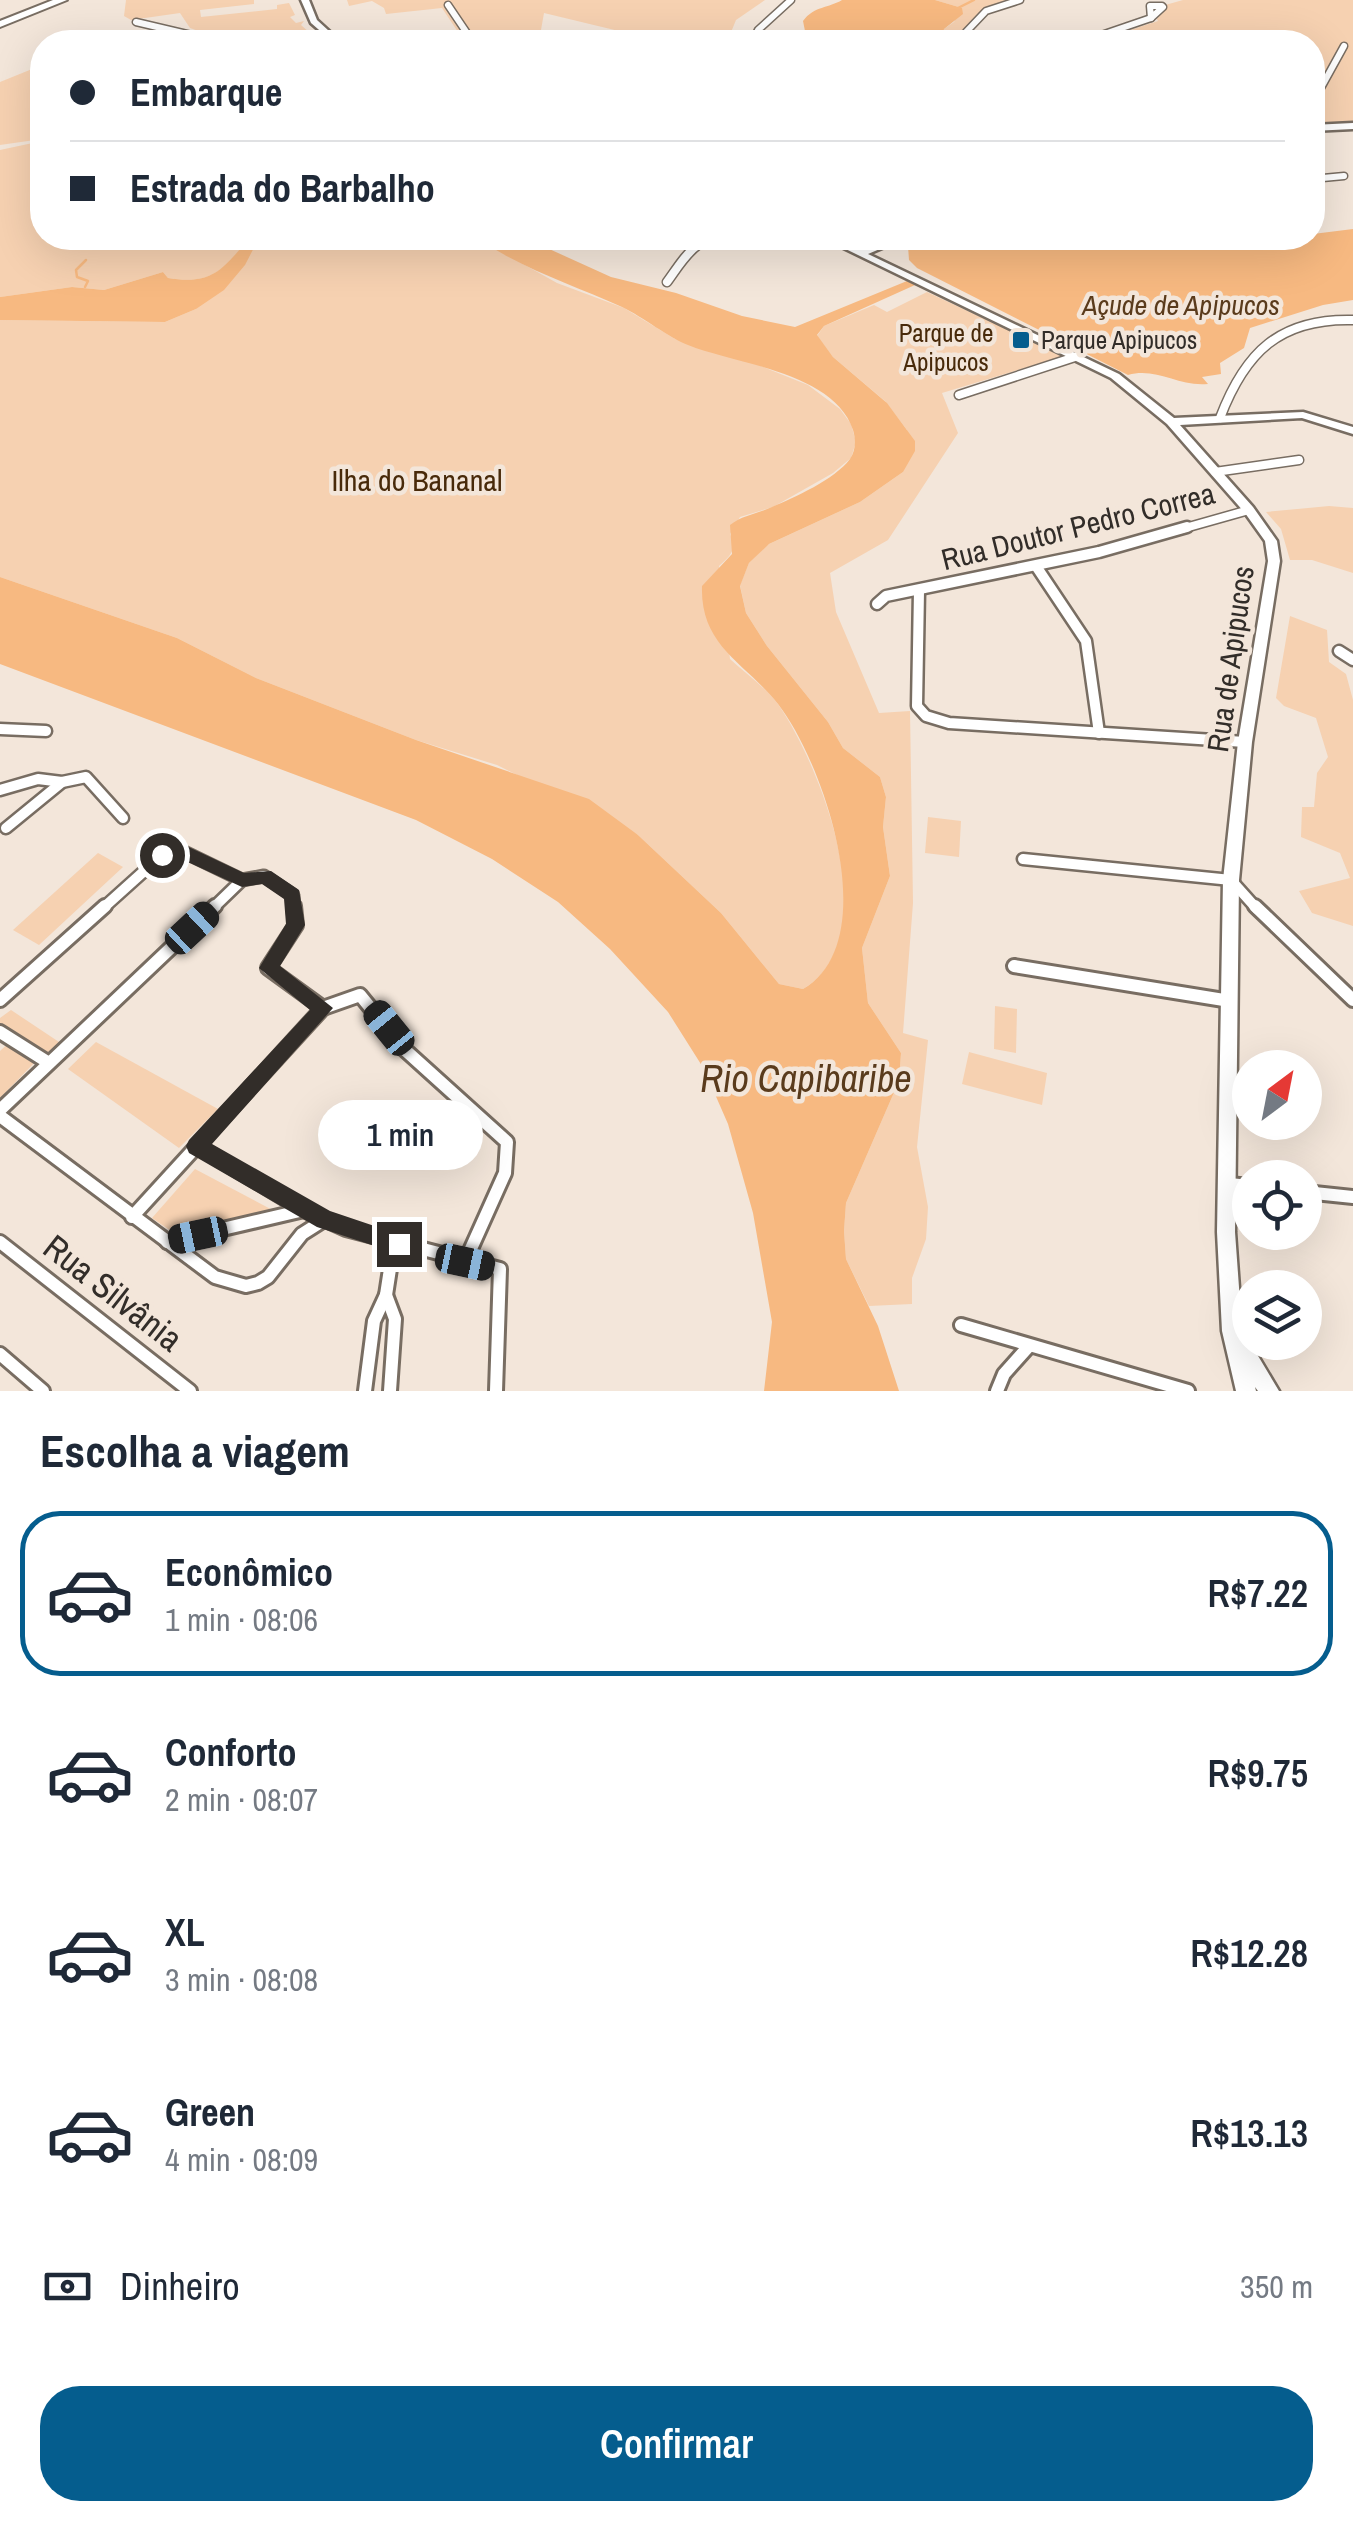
<!DOCTYPE html>
<html lang="pt">
<head>
<meta charset="utf-8">
<style>
  body { margin:0; font-family:"Archivo Narrow",sans-serif; background:#f2f2f3; color:#1f2937; height:100vh; display:flex; flex-direction:column; font-size:38px; white-space:nowrap }
  * { box-sizing:border-box; margin:0 }
  p { font-size:32px; color:#747a83 }
  .icon { flex:none; width:55px; height:55px; fill:none; stroke:currentColor; stroke-width:2; stroke-linecap:round; stroke-linejoin:round }
  .map { position:relative; height:1391px; overflow:hidden }
  .sheet { display:flex; flex-direction:column; background:#fff; flex:1 }
  .sheet>* { flex:none }
  .hud { position:absolute; left:30px; top:30px; width:1295px; height:220px; border-radius:40px; box-shadow:0 10px 40px #0002; display:grid; align-content:center; height:220px; padding:0 40px; background:#fff }
  .needle { width:65px; rotate:32deg }
  .fabs { position:absolute; left:1232px; top:1050px; display:grid; gap:20px }
  .fabs a { display:grid; place-items:center; width:90px; height:90px; border-radius:50%; background:#fff; box-shadow:0 10px 40px #0002; font-size:50px }
  .end { position:absolute; width:45px; height:45px; margin:-22px; border:12px solid #322d29; background:#fff; box-shadow:0 0 0 5px #fff }
  .from { border-radius:50% }
  .bubble { position:absolute; height:70px; border-radius:35px; background:#fff; box-shadow:0 10px 40px #0002; font-size:32px; font-weight:600; line-height:70px; text-align:center }
  .car { position:absolute; width:30px; height:60px; margin:-30px -15px; border-radius:12px; box-shadow:0 0 8px 2px #0007; background:linear-gradient(#222 24%,#8ab4d8 0 40%,#222 0 76%,#8ab4d8 0 86%,#222 0) }
  .hud b { display:flex; align-items:center; gap:35px; height:95px; font-size:38px }
  .hud b+b { border-top:2px solid #e0e1e3 }
  .hud i { width:25px; height:25px; background:#1f2937 }
  ul { padding:0; list-style:none }
  li { display:flex; align-items:center; gap:30px; height:165px; margin:0 20px 15px; padding:0 20px; border:5px solid transparent; border-radius:40px }
  li div { flex:1 }
  li b { display:block; font-size:38px }
  li em { font-style:normal; font-weight:600 }
  li.current { border-color:#055d8e }
  li>.icon { width:90px; height:90px; stroke-width:1.5 }
  h2 { padding:0 40px; font-size:45px; line-height:120px }
  .pay { display:flex; align-items:center; gap:25px; height:110px; padding:0 40px; font-size:38px }
  .pay p { margin-inline-start:auto }
  .button { display:flex; gap:20px; margin-top:auto; padding:20px 40px }
  .button a { flex:1; height:115px; border-radius:40px; background:#055d8e; color:#fff; font-size:40px; font-weight:600; line-height:115px; text-align:center }
  .map>svg:first-child { display:block }
  .green { fill:#f6d1b1 }
  .water { fill:#f7b981 }
  .lines { fill:none; stroke-linecap:round; stroke-linejoin:round }
  .stream { stroke:#f7b981; stroke-width:2.5 }
  .street-far3-casing { stroke:#786d62; stroke-width:9 }
  .street-far2-casing { stroke:#786d62; stroke-width:11 }
  .street-far1-casing { stroke:#786d62; stroke-width:15 }
  .street-casing { stroke:#786d62; stroke-width:18 }
  .secondary-casing { stroke:#786d62; stroke-width:5 }
  .highway-casing { stroke:#786d62; stroke-width:4 }
  .street-far3 { stroke:#fff; stroke-width:6 }
  .street-far2 { stroke:#fff; stroke-width:8 }
  .street-far1 { stroke:#fff; stroke-width:10 }
  .street { stroke:#fff; stroke-width:12 }
  .secondary { fill:#fff; fill-rule:evenodd }
  .highway { fill:#fff; fill-rule:evenodd }
  .route { fill:#322d29 }
  .poi-dot { fill:#055d8e; stroke:#f3e6da; stroke-width:4 }
  .labels { text-anchor:middle; stroke-width:9; stroke-linejoin:round; paint-order:stroke }
  .far-park-label { font-size:25px; fill:#482a0a; stroke:#f3e6da }
  .far-poi-label { font-size:25px; fill:#322d29; stroke:#f3e6da; text-anchor:start }
  .far-water-label { font-size:28px; font-style:italic; fill:#5a3b1c; stroke:#f3e6da }
  .park-label { font-size:30px; fill:#482a0a; stroke:#f3e6da }
  .street-label { font-size:30px; fill:#322d29; stroke:#f3e6da }
  .near-street-label { font-size:35px; fill:#322d29; stroke:#f3e6da }
  .near-water-label { font-size:38px; font-style:italic; fill:#5a3b1c; stroke:#f3e6da }
</style>
</head>
<body>
<div class="map">
<svg width="1353" height="1391" viewBox="0 0 1353 1391">
  <rect width="100%" height="100%" fill="#f3e6da"/>
  <g class="green">
    <polygon points="126,0 254,0 254,4 200,10 201,17 277,9 277,5 289,3 295,15 290,17 296,23 304,21 301,25 310,33 272,42 229,42 190,28 180,13 131,20 124,16"/>
    <polygon points="347,0 765,0 736,20 727,42 634,42 627,33 544,13 541,30 458,32 442,8 386,14 384,8 372,1 349,6"/>
    <polygon points="935,0 1013,0 980,14 962,30 963,42 941,40 944,29 954,22 962,8"/>
    <polygon points="1183,0 1353,0 1353,123 1313,125 1312,42 1093,42 1158,21 1151,9"/>
    <polygon points="42,65 42,139 0,145 0,82"/>
    <path d="M42,141V238H250C224,267 215,286 168,278L163,272L104,290L72,287L0,297V150Z"/>
    <path d="M258,238H477L557,283L624,308L675,339L751,362L808,385L840,409L851,424L856,442L851,458L833,473L773,507L740,517L730,534C737,550 731,555 719,566L730,659C746,674 768,689 780,707C822,770 888,938 803,989L779,984L721,913L638,835L497,765L416,740L256,678L177,638L0,577V320L165,322L196,309Z"/>
    <polygon points="927,292 1064,356 942,393 958,433 888,540 830,573 836,612 879,713 910,711 913,903 903,1033 928,1040 917,1147 928,1207 926,1239 912,1278 912,1304 869,1306 846,1259 844,1231 846,1203 899,1081 901,1053 868,1003 862,948 890,876 883,827 886,797 880,777 843,748 828,722 767,646 746,613 740,585 749,563 767,545 860,502 903,472 907,430 885,401 833,357 817,336 824,326 874,305 887,312"/>
    <polygon points="1329,506 1353,508 1353,573 1312,560 1290,560 1281,529 1266,512"/>
    <polygon points="1290,616 1327,630 1329,662 1346,674 1353,700 1353,926 1312,913 1299,891 1350,878 1340,853 1301,837 1302,807 1314,807 1317,773 1328,757 1316,718 1284,706 1276,698"/>
    <polygon points="928,817 961,821 959,857 925,853"/>
    <polygon points="98,853 123,867 39,945 13,930"/>
    <polygon points="995,1006 1017,1009 1016,1053 994,1049"/>
    <polygon points="11,1010 62,1044 47,1053 0,1023 0,1018"/>
    <polygon points="13,1039 40,1057 0,1098 0,1051"/>
    <polygon points="96,1042 218,1109 179,1148 68,1069"/>
    <polygon points="969,1052 1047,1073 1042,1105 962,1084"/>
    <polygon points="195,1169 280,1214 171,1231 152,1218"/>
  </g>
  <g class="water">
    <path d="M842,0H935L962,8L963,14L944,29L941,42H796L805,31L803,21C814,6 829,8 842,0Z"/>
    <path d="M1353,229V300L1323,305L1250,328L1244,348L1220,363L1221,374L1202,377L1208,384C1178,387 1157,367 1128,375L917,268L909,260L908,246L917,238H1312L1313,234Z"/>
    <path d="M250,238H259L245,265L224,290L196,309L165,322L0,320V297L72,287L104,290L163,272L168,278C215,286 224,266 250,238Z"/>
    <path d="M477,238H525L611,277L676,293L742,316L795,327L907,281L915,285L824,326L817,335L833,357L887,403L915,441V451L903,472L860,502L769,544L749,563L740,586L746,613L767,646L828,722L843,748L880,777L886,797L883,827L890,876L862,948L868,1003L901,1053L899,1081L846,1203L844,1231L846,1259L878,1326L899,1391H764L772,1322L753,1213L728,1124L704,1069L668,1012L610,949L558,902L492,859L416,820L0,664V577L177,638L256,678L416,740L589,799L638,835L721,913L779,984L803,989C885,941 824,763 778,704C746,663 700,647 702,586L732,554L730,525C743,515 757,514 772,507C795,497 834,480 850,459C856,450 856,440 853,430C834,372 735,364 688,345C669,338 643,317 622,307C571,284 524,270 477,238Z"/>
  </g>
  <g class="lines">
    <g class="stream">
      <polyline points="956,9 974,0"/>
      <polyline points="85,287 88,281 77,277 76,270 86,260"/>
    </g>
    <g class="street-far3-casing">
      <g id="street-far3">
        <polyline points="448,5 473,42"/>
        <polygon points="1150,6 1162,6 1163,7 1151,18"/>
        <polyline points="136,22 221,42"/>
        <polyline points="752,42 758,30 791,0"/>
        <polyline points="968,42 966,32 986,11 1020,0"/>
        <polyline points="1081,42 1151,18"/>
        <polyline points="1317,95 1344,46"/>
        <polyline points="1312,179 1344,176"/>
      </g>
    </g>
    <g class="street-far2-casing">
      <g id="street-far2">
        <path d="M667,282C676,270 685,254 698,245C735,220 802,257 853,238"/>
        <polyline points="959,395 1078,356"/>
        <path d="M1220,418C1245,352 1280,318 1353,320"/>
        <polyline points="1215,472 1299,460"/>
        <polyline points="1178,530 1249,510"/>
      </g>
    </g>
    <g class="street-far1-casing">
      <g id="street-far1">
        <polyline points="1036,566 1086,641 1099,733"/>
        <polyline points="919,591 917,706 926,716 949,723 1245,742"/>
        <polyline points="877,604 886,596 1099,552 1187,527"/>
        <polyline points="1339,651 1353,660"/>
        <polyline points="0,729 46,731"/>
        <polyline points="0,790 38,779 62,782 86,777 123,818"/>
        <polyline points="6,828 61,783"/>
        <polyline points="1023,859 1231,880 1257,909"/>
        <polyline points="102,909 162,855 178,849 242,880 264,876 293,895 294,909"/>
        <polyline points="212,909 242,880"/>
      </g>
    </g>
    <g class="street-casing">
      <g id="street">
        <polyline points="294,906 296,925 268,968 323,1008"/>
        <polyline points="1255,906 1353,1000"/>
        <polyline points="1014,966 1230,1001"/>
        <polyline points="0,1000 105,906"/>
        <polyline points="323,1008 360,995 404,1049 507,1142 505,1173 465,1262"/>
        <polyline points="0,1032 49,1063"/>
        <polyline points="0,1110 215,906"/>
        <polyline points="0,1116 215,1277 246,1286 258,1283 268,1277 302,1234 324,1220"/>
        <polyline points="197,1146 304,1210 346,1229 500,1269 496,1391"/>
        <polyline points="1229,1184 1250,1186"/>
        <polyline points="1305,1192 1353,1197"/>
        <polyline points="132,1217 323,1008"/>
        <polyline points="0,1242 190,1391"/>
        <polyline points="167,1242 304,1210"/>
        <polyline points="386,1295 395,1319 390,1391"/>
        <polyline points="961,1325 1188,1391"/>
        <polyline points="0,1354 43,1391"/>
        <polyline points="365,1391 374,1321 386,1295 394,1243"/>
        <polyline points="997,1391 1004,1374 1029,1346"/>
      </g>
    </g>
    <g class="secondary-casing">
      <g id="secondary">
        <polygon points="301,0 309,0 317,20 341,42 333,42 311,23"/>
        <polygon points="1353,123 1353,129 1312,131 1312,125"/>
        <polygon points="823,238 835,238 860,250 891,238 902,238 901,240 868,254 1119,374 1174,418 1303,412 1353,427 1353,434 1302,418 1180,425 1253,507 1277,541 1280,561 1252,742 1239,880 1235,1232 1242,1329 1279,1391 1258,1391 1255,1387 1256,1391 1236,1391 1222,1331 1217,1232 1223,880 1238,742 1268,561 1265,541 1245,513 1167,424 1111,378"/>
      </g>
    </g>
    <g class="highway-casing">
      <polygon id="highway" points="53,0 67,0 0,27 0,21"/>
    </g>
    <use href="#street-far3" class="street-far3"/>
    <use href="#street-far2" class="street-far2"/>
    <use href="#street-far1" class="street-far1"/>
    <use href="#street" class="street"/>
    <use href="#secondary" class="secondary"/>
    <use href="#highway" class="highway"/>
  </g>
  <polygon class="route" points="178,842 244,873 271,871 299,890 305,925 280,966 333,1008 212,1144 330,1211 407,1237 410,1244 407,1251 399,1254 317,1227 189,1153 186,1146 189,1140 310,1010 259,968 286,924 284,899 262,884 242,887 177,857 156,860 156,850"/>
  <rect class="poi-dot" x="1011" y="330" width="20" height="20" rx="5"/>
  <g class="labels">
    <g class="far-park-label">
      <text x="946" y="342">Parque de<tspan x="946" dy="29">Apipucos</tspan></text>
    </g>
    <g class="far-poi-label">
      <text x="1041" y="349">Parque Apipucos</text>
    </g>
    <g class="far-water-label">
      <text x="1181" y="315">Açude de Apipucos</text>
    </g>
    <g class="park-label">
      <text x="417" y="491">Ilha do Bananal</text>
    </g>
    <g class="street-label">
      <text transform="translate(1078 527) rotate(-14)" y="10">Rua Doutor Pedro Correa</text>
      <text transform="translate(1231 659) rotate(-82)" y="10">Rua de Apipucos</text>
    </g>
    <g class="near-street-label">
      <text transform="translate(113 1293) rotate(38)" y="12">Rua Silvânia</text>
    </g>
    <g class="near-water-label">
      <text x="806" y="1092">Rio Capibaribe</text>
    </g>
  </g>
</svg>
<div class="fabs">
<a><svg class="needle" viewBox="-14 -14 28 28"><path d="M0-13l5 13h-10z" fill="#e53935"/><path d="M0 13l5-13h-10z" fill="#747a83"/></svg></a>
<a><svg class="icon" aria-label="locate" viewBox="0 0 24 24"><circle cx="12" cy="12" r="6"/><path d="M12 2v4M12 18v4M2 12h4M18 12h4"/></svg></a>
<a><svg class="icon" aria-label="layers" viewBox="0 0 24 24"><path d="M12 4l9 5-9 5-9-5zM3 14l9 5 9-5"/></svg></a>
</div>
<i class="end from" style="left:162px;top:855px"></i>
<i class="end" style="left:399px;top:1244px"></i>
<div class="bubble" style="left:318px;top:1100px;width:165px">1 min</div>
<i class="car" style="left:192px;top:928px;rotate:47deg"></i>
<i class="car" style="left:389px;top:1028px;rotate:321deg"></i>
<i class="car" style="left:198px;top:1235px;rotate:258deg"></i>
<i class="car" style="left:465px;top:1262px;rotate:102deg"></i>
<div class="hud">
<b><i class="from"></i>Embarque</b>
<b><i></i>Estrada do Barbalho</b>
</div>
</div>
<section class="sheet">
<h2>Escolha a viagem</h2>
<ul>
<li class="current"><svg class="icon" aria-label="car" viewBox="0 0 24 24"><path d="M5 17H2v-5l4-1 3-4h7l3 4 3 1v5h-3M9 17h6M6 11h13"/><circle cx="7" cy="17" r="2"/><circle cx="17" cy="17" r="2"/></svg><div><b>Econômico</b><p>1 min · 08:06</p></div><em>R$7.22</em></li>
<li><svg class="icon" aria-label="car" viewBox="0 0 24 24"><path d="M5 17H2v-5l4-1 3-4h7l3 4 3 1v5h-3M9 17h6M6 11h13"/><circle cx="7" cy="17" r="2"/><circle cx="17" cy="17" r="2"/></svg><div><b>Conforto</b><p>2 min · 08:07</p></div><em>R$9.75</em></li>
<li><svg class="icon" aria-label="car" viewBox="0 0 24 24"><path d="M5 17H2v-5l4-1 3-4h7l3 4 3 1v5h-3M9 17h6M6 11h13"/><circle cx="7" cy="17" r="2"/><circle cx="17" cy="17" r="2"/></svg><div><b>XL</b><p>3 min · 08:08</p></div><em>R$12.28</em></li>
<li><svg class="icon" aria-label="car" viewBox="0 0 24 24"><path d="M5 17H2v-5l4-1 3-4h7l3 4 3 1v5h-3M9 17h6M6 11h13"/><circle cx="7" cy="17" r="2"/><circle cx="17" cy="17" r="2"/></svg><div><b>Green</b><p>4 min · 08:09</p></div><em>R$13.13</em></li>
</ul>
<div class="pay"><svg class="icon" aria-label="cash" viewBox="0 0 24 24"><path d="M3 7h18v10H3z"/><circle cx="12" cy="12" r="2"/></svg>Dinheiro<p>350 m</p></div>
<div class="button"><a>Confirmar</a></div>
</section>
</body>
</html>
